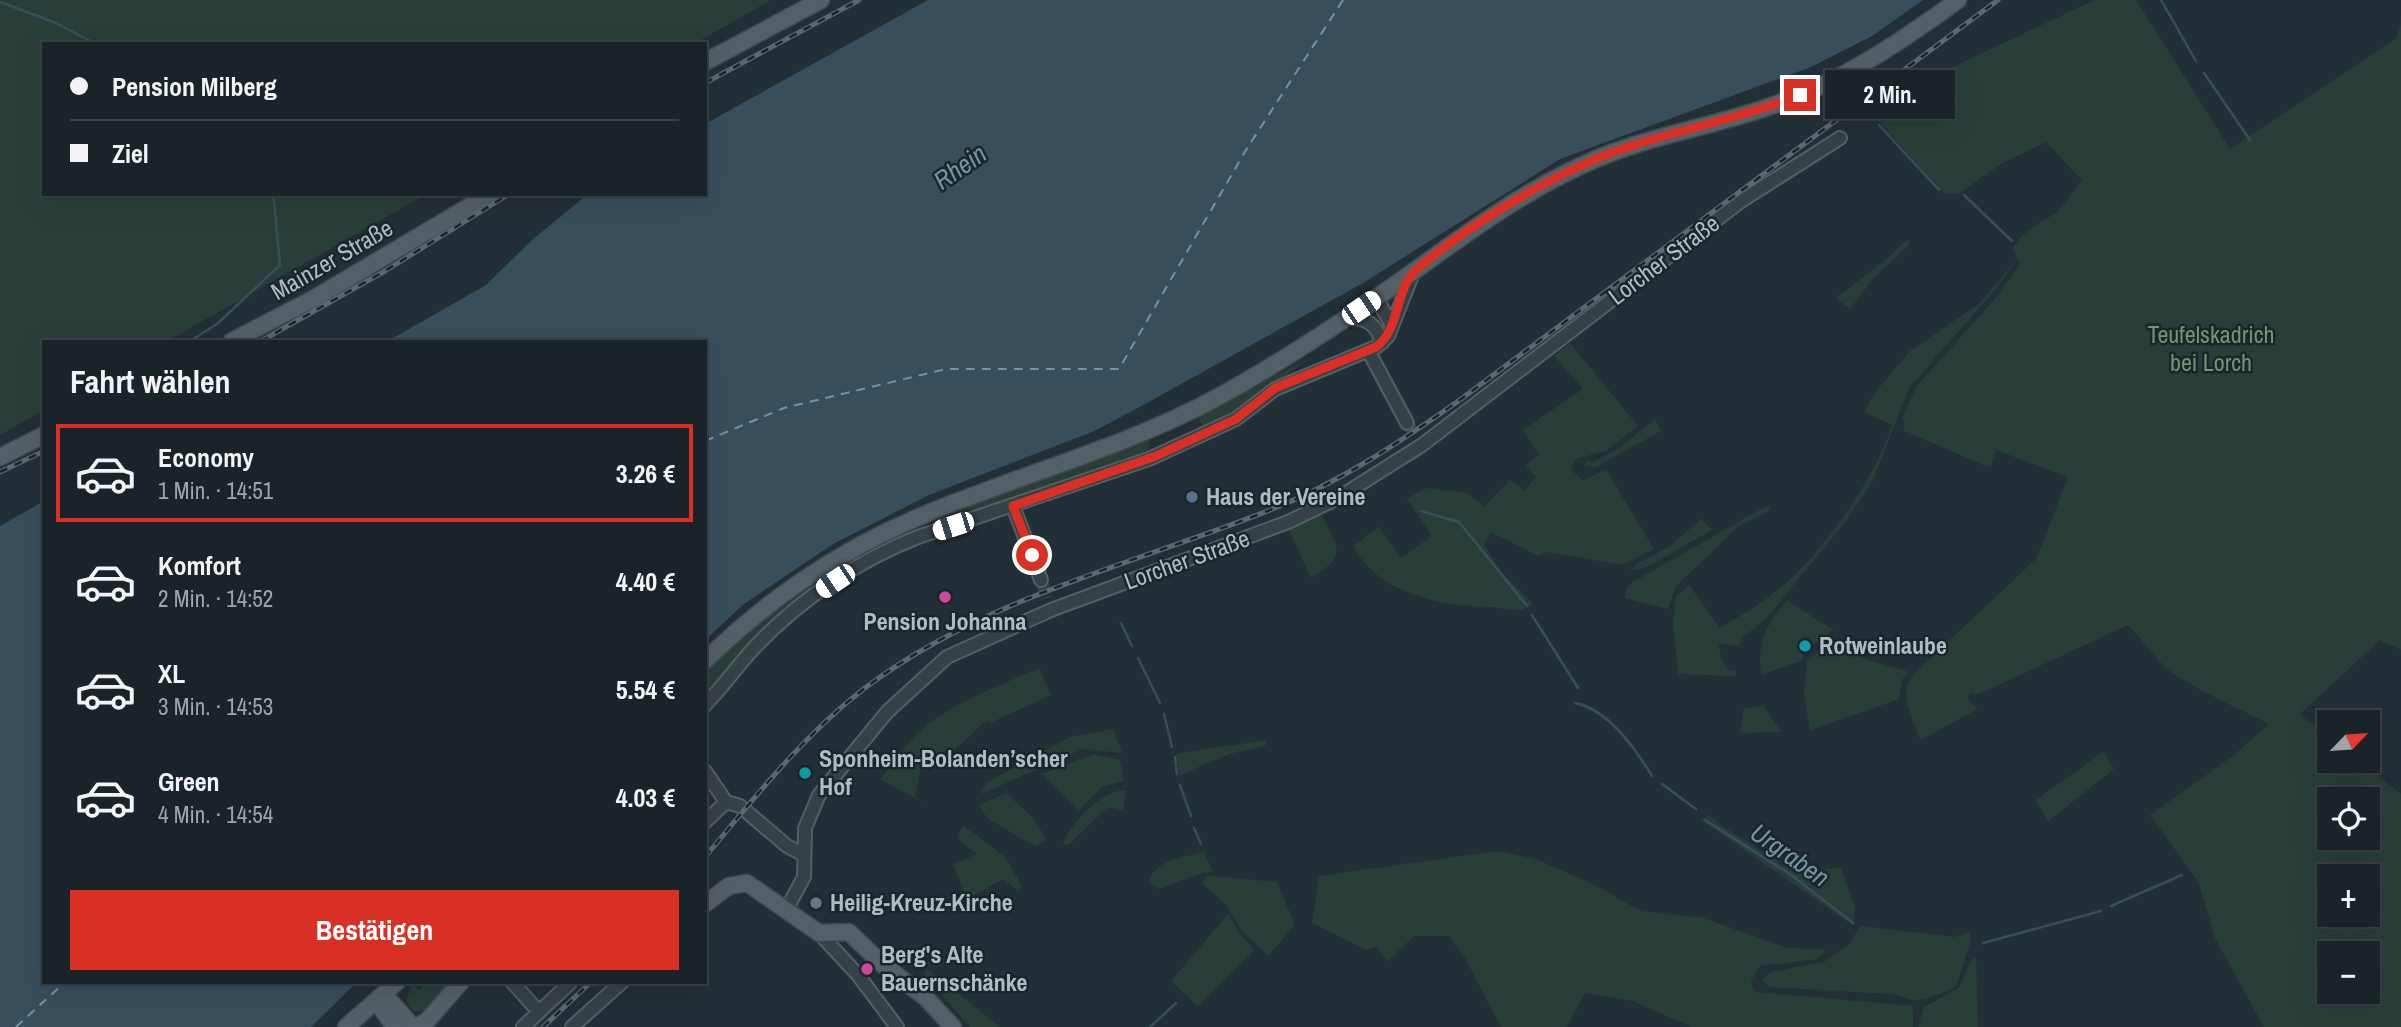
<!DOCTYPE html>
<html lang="de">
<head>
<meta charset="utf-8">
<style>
  body { margin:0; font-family:"Archivo Narrow",sans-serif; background:#272f34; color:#f1f3f6; height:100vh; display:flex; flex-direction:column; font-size:26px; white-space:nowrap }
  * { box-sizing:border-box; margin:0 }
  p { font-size:23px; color:#9fa4a8 }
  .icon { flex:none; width:38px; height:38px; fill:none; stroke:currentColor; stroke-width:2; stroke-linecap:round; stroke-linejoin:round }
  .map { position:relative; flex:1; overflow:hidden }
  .panel { position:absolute; left:42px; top:340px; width:665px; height:644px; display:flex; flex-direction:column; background:#1a2328; border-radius:0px; box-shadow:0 7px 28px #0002,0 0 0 2px #384045 }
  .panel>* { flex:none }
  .banner { position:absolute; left:42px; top:42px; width:665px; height:154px; border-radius:0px; box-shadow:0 7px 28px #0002,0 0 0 2px #384045; display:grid; align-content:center; height:154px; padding:0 28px; background:#1a2328 }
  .needle { width:46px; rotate:65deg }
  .buttons { position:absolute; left:2317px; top:710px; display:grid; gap:14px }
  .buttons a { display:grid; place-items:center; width:63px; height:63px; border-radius:0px; background:#1a2328; box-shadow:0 7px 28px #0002,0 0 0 2px #384045; font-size:35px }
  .end { position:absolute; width:32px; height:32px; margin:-16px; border:9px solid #d93025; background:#fff; box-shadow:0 0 0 4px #fff }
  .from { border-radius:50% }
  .bubble { position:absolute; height:49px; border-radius:0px; background:#1a2328; box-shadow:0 7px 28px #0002,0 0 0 2px #384045; font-size:23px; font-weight:700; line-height:49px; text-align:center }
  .car { position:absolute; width:21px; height:42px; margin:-21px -10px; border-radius:9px; box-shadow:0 0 5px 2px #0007; background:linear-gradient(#fff 24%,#345 0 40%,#fff 0 76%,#345 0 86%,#fff 0) }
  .banner b { display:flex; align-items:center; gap:24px; height:66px; font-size:26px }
  .banner b+b { border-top:2px solid #384045 }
  .banner i { width:18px; height:18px; background:#f1f3f6 }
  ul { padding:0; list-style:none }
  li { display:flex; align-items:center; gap:21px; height:98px; margin:0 14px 10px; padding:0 14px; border:4px solid transparent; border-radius:0px }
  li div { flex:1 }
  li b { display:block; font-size:26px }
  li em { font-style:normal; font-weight:700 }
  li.selected { border-color:#d93025 }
  li>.icon { width:63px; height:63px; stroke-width:1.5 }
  h2 { padding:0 28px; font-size:32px; line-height:84px }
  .cta { display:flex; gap:14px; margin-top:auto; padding:14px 28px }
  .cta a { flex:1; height:80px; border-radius:0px; background:#d93025; color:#fff; font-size:28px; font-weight:700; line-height:80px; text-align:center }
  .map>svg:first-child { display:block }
  .green { fill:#2a3e39; fill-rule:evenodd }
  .water { fill:#384f5b }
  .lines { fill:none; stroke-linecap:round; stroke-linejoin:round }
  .stream { stroke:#384f5b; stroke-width:2.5 }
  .ferry { stroke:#7494a4; stroke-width:2; stroke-dasharray:9 7; stroke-linecap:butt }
  .minor-tunnel { stroke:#38444b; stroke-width:12; stroke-dasharray:12 6; stroke-linecap:butt }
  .minor-casing { stroke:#535f64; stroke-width:16 }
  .major-casing { stroke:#3f4a50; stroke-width:19 }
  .minor { stroke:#364147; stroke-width:12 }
  .major { stroke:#546067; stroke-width:16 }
  .rail-casing { stroke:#5a686f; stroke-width:5 }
  .rail { stroke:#1b262b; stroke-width:2.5; stroke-dasharray:8; stroke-linecap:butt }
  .route { stroke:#d93025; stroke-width:9 }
  .service-dot { fill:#5c6f8a; stroke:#1b262b; stroke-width:2.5 }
  .hotel-dot { fill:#d1479c; stroke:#1b262b; stroke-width:2.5 }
  .culture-dot { fill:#0f9aa8; stroke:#1b262b; stroke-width:2.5 }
  .worship-dot { fill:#6b7280; stroke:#1b262b; stroke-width:2.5 }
  .labels { text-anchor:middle; stroke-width:5; stroke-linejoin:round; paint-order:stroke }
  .street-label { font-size:24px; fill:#b0bcc3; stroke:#1b262b }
  .park-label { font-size:24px; fill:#729671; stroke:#1b262b }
  .poi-label { font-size:24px; font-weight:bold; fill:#b0bcc3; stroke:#1b262b; text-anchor:start }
  .water-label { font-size:26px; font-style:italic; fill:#7494a4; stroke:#1b262b }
</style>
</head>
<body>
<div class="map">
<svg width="2401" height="1027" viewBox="0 0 2401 1027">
  <rect width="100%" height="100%" fill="#232f36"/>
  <g class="green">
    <polygon points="0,0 771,0 694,44 44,44 44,194 427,194 167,341 44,341 44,410 0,435"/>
    <path d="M2095,0H2136L2230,149L2397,38L2401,23V650L2380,640L2300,714L2329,738V761H2359L2401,794V1027H2264L2215,938L2198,881L2150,815L2233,756L2269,724C2239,708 2206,695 2177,676C2157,663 2145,642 2128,625L1979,694L1970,693L1967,699L1978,709L1920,740C1913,718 1897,694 1914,674L2037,558L2068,477L1996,450L1991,467L1981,464L1903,430L1905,421L1902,419L1916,387L1995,299L2021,263L2017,259L1999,285L1909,388L1872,482L1845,522L1764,621L1744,636L1739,646L1718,643L1722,661L1729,670H1736V676L1678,674L1673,622L1676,597L1689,585L1720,628C1740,616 1761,604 1779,589C1823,553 1875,479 1892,425L1864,412L1877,390L1910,351L1979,304L2017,259L2013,247C2025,229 2040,224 2057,212C2066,204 2073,190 2082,180L2046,142L2001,164L1958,194H1944L1880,123L1944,76V71ZM2329,800H2368V838H2329ZM2329,877H2368V915H2329ZM2329,954H2368V992H2329Z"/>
    <polygon points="1905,241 1910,241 1909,245 1873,279 1850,309 1836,298 1888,258"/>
    <path d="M1570,343L1638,426L1606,451L1576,459L1571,470L1583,480L1606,470L1654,549L1622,565L1546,552L1538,556L1491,532L1484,545L1500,570L1533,604C1519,615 1508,608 1492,607C1442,606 1379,595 1353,546L1379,527L1401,558L1432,536L1407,499L1425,488L1467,493L1485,506L1510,480L1525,490L1536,477L1526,466L1539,454L1523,430L1583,389L1554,356Z"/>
    <polygon points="1308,359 1235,414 1203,428 1198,415"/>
    <polygon points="1655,419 1661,431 1596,467 1584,466 1587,461 1592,463 1621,447"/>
    <polygon points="1151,437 1147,452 878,550 954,512"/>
    <polygon points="1765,507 1770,507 1769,511 1739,526 1676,586 1668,609 1625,598 1626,589 1633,582"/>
    <path d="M1321,515C1339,548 1348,556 1311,578L1288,528Z"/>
    <polygon points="1701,519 1712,530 1647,567 1631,571 1635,565 1670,546"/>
    <polygon points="807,589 809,592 705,699 705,673 759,623"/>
    <path d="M1787,600L1833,630L1811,646L1807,640L1800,643L1799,649L1804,654L1801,661L1761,675C1757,642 1766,625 1787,600Z"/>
    <polygon points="1830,641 1856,656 1909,672 1902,680 1899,699 1810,730 1804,695 1807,661"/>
    <path d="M1039,668L1051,695L990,723L987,720L937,766H921L915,796L924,803L880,779C891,767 900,752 911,740C944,705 996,688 1039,668Z"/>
    <polygon points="1764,706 1781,732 1740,733 1744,708"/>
    <polygon points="1113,729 1122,753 1083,749 981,794 986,783 1070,737"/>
    <polygon points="1267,740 1265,746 1229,754 1180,775 1176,754"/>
    <polygon points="2103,752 2114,769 2048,821 2036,800"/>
    <polygon points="1094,754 1120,760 1124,781 1103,786 1079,810 1042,774"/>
    <path d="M1126,790L1123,810L1108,807L1069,844H1063C1069,824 1103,789 1126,790Z"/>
    <polygon points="1006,793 1030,815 1047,839 1036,847 987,818 979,805"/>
    <polygon points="1709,815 1722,826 1794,872 1841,867 1855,908 1854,926 1701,820"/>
    <polygon points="963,825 1005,857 1022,886 1017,890 1003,879 967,899 953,864 977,854 957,838"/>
    <polygon points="1498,851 1536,859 1599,887 1640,911 1703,918 1788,948 1826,950 1818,959 1760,966 1751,981 1754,992 1913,1006 1913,1027 1692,1027 1633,1001 1585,993 1567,1027 1501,1027 1465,958 1449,936 1414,936 1387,962 1377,947 1366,950 1312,923 1319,876"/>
    <path d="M1204,852L1213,872L1202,873L1159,889L1149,882C1153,860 1186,857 1204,852Z"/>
    <polygon points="1208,876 1277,882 1295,925 1268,956 1242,931 1226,905 1202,883"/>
    <polygon points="1228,914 1241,936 1255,950 1198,1006 1171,981"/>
    <polygon points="1860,926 1954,937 1970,932 1971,939 1957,984 1952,989 1926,999 1912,1000 1892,994 1769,987 1761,980 1771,972 1824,962 1850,943"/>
    <polygon points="1976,958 1978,1027 1918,1027 1924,1007 1959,988 1971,960"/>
    <polygon points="927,969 1000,1027 970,1027 924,974"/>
    <polygon points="428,982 455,982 429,1012 413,1011 406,1001 412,983 419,990"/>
  </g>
  <g class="water">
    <polygon points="928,0 1923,0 1872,36 1811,67 1560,159 1363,283 1136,409 1092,432 929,495 833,544 744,604 705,640 705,341 388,341 486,285 532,240 588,194 705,194 705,124"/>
    <polygon points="44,501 44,982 357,982 311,1027 0,1027 0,526"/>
  </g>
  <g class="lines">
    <g class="stream">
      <polyline points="2161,0 2196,61"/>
      <polyline points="0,2 56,23 96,44"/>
      <polyline points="2204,73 2250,140"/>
      <polyline points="1879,125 1939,190"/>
      <polyline points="1964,195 2012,241"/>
      <polyline points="190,341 217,324 280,265 274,200 270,194"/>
      <polyline points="1421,511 1459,522 1527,606"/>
      <polyline points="1532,615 1578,688"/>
      <polyline points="1121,623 1132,646"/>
      <polyline points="1138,658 1160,703"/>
      <path d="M1575,703C1608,709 1635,748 1652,776"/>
      <polyline points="1164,714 1172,747"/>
      <polyline points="1175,757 1177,774"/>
      <polyline points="1662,784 1696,809"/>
      <polyline points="1180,785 1191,816"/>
      <polyline points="1705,820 1790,874 1853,923"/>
      <polyline points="1194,828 1201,844"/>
      <polyline points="2111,906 2182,875"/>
      <polyline points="1983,943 2101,911"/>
      <polyline points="1150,1027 1176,1003"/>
    </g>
    <g class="ferry">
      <polyline points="705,441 784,408 946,369 1119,369 1246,150 1343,0"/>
      <polyline points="16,1027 65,982"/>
    </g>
    <g class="minor-tunnel">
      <polyline points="1407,423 1417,438"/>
      <polyline points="1041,580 1047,598"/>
    </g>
    <g class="minor-casing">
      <g id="minor">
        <polyline points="1376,298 1392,325"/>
        <path d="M1347,318C1365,317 1377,324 1382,343"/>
        <polyline points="1369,352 1407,423"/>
        <polyline points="1013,506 1041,580"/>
        <path d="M705,705C723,687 737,666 754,648C799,600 857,561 918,537L1149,459L1236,419L1275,389L1376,347L1388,336L1413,273"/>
        <polyline points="705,771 726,802 740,806 787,846 804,855"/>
        <polyline points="705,822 726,802"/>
        <polyline points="786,910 804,877 805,828 819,795 887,712 947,657 1051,610 1288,522 1338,498 1422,445 1741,201 1840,138"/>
        <polyline points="819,933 858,975 897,1027"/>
        <polyline points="512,982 539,1012"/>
        <polyline points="523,1027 571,982"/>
        <polyline points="572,1027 622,982"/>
      </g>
    </g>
    <g class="major-casing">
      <g id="major">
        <polyline points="705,62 821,0"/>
        <polyline points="232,341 315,298 490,194"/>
        <polyline points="0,457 44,435"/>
        <path d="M705,661C764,602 836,553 912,520C1013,476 1120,450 1218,397C1271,368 1325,333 1376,298C1444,251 1510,197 1587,163C1644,137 1706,128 1765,108C1836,85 1898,44 1958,0"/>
        <polyline points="705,904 729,886 747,883 819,933 849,932 881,963 926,998 953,1027"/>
        <polyline points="384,994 413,1027"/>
        <polyline points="384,994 381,1008 395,1027"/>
        <polyline points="346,1027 397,982"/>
        <polyline points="416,1027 427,1021 461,982"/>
      </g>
    </g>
    <use href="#minor" class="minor"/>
    <use href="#major" class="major"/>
    <g class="rail-casing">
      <g id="rail">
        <polyline points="705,83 859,0"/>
        <polyline points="261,341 385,271 509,194"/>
        <polyline points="0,472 44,451"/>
        <path d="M705,857C755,797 806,732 869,685C989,596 1138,563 1275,508C1340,482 1400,442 1457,402L1998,0"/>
        <polyline points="543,1027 591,982"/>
      </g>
    </g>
    <use href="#rail" class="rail"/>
  </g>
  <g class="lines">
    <path class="route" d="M1032,555L1013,506L1156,456L1236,419L1275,388L1376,347C1401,329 1394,289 1417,269C1473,221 1567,165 1637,144C1691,127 1747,116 1800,95"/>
  </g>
  <circle class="service-dot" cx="1192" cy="497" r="7"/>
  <g class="hotel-dot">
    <circle cx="945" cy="597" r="7"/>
    <circle cx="867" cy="969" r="7"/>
  </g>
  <g class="culture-dot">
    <circle cx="1805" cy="646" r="7"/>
    <circle cx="805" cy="773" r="7"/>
  </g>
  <circle class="worship-dot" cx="816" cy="903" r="7"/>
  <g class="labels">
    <g class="street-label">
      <text transform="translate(332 260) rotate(-30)" y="8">Mainzer Straße</text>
      <text transform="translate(1664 260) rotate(-37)" y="8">Lorcher Straße</text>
      <text transform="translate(1187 560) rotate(-20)" y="8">Lorcher Straße</text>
    </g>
    <g class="park-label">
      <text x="2211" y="343">Teufelskadrich<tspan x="2211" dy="28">bei Lorch</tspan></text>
    </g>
    <g class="poi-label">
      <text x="1206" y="505">Haus der Vereine</text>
      <text x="945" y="630" text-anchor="middle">Pension Johanna</text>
      <text x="1819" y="654">Rotweinlaube</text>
      <text x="819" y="767">Sponheim-Bolanden’scher<tspan x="819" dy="28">Hof</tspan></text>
      <text x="830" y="911">Heilig-Kreuz-Kirche</text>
      <text x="881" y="963">Berg's Alte<tspan x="881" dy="28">Bauernschänke</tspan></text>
    </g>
    <g class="water-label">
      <text transform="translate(960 167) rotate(-35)" y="9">Rhein</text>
      <text transform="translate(1790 855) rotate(35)" y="9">Urgraben</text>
    </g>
  </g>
</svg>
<div class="buttons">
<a><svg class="needle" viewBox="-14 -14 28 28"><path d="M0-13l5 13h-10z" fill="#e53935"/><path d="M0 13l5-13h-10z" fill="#9fa4a8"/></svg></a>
<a><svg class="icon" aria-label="locate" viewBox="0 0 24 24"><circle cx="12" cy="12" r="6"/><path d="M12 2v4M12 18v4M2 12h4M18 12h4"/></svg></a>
<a>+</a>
<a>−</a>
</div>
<i class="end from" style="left:1032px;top:555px"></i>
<i class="end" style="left:1800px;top:95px"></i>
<div class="bubble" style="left:1825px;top:70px;width:130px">2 Min.</div>
<i class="car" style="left:1361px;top:308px;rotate:56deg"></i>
<i class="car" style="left:953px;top:526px;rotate:252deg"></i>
<i class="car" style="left:835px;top:581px;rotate:236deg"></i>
<div class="banner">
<b><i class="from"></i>Pension Milberg</b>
<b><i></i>Ziel</b>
</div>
<section class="panel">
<h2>Fahrt wählen</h2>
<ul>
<li class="selected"><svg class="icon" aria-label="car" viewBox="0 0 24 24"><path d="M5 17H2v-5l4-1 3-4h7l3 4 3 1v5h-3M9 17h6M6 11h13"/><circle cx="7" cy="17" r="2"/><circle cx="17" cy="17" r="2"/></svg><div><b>Economy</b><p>1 Min. · 14:51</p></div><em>3.26 €</em></li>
<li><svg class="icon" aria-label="car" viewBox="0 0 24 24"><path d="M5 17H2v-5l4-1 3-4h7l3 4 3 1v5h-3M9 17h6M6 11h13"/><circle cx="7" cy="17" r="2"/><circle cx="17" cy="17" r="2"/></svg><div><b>Komfort</b><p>2 Min. · 14:52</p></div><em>4.40 €</em></li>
<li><svg class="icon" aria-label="car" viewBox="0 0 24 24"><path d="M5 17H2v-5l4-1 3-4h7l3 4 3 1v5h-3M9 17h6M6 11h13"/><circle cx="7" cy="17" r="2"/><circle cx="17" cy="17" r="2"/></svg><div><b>XL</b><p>3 Min. · 14:53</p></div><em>5.54 €</em></li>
<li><svg class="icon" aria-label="car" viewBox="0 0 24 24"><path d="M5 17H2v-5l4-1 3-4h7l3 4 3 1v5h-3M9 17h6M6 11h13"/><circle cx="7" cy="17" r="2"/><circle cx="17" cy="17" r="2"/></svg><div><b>Green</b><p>4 Min. · 14:54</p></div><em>4.03 €</em></li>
</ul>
<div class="cta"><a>Bestätigen</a></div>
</section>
</div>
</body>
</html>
